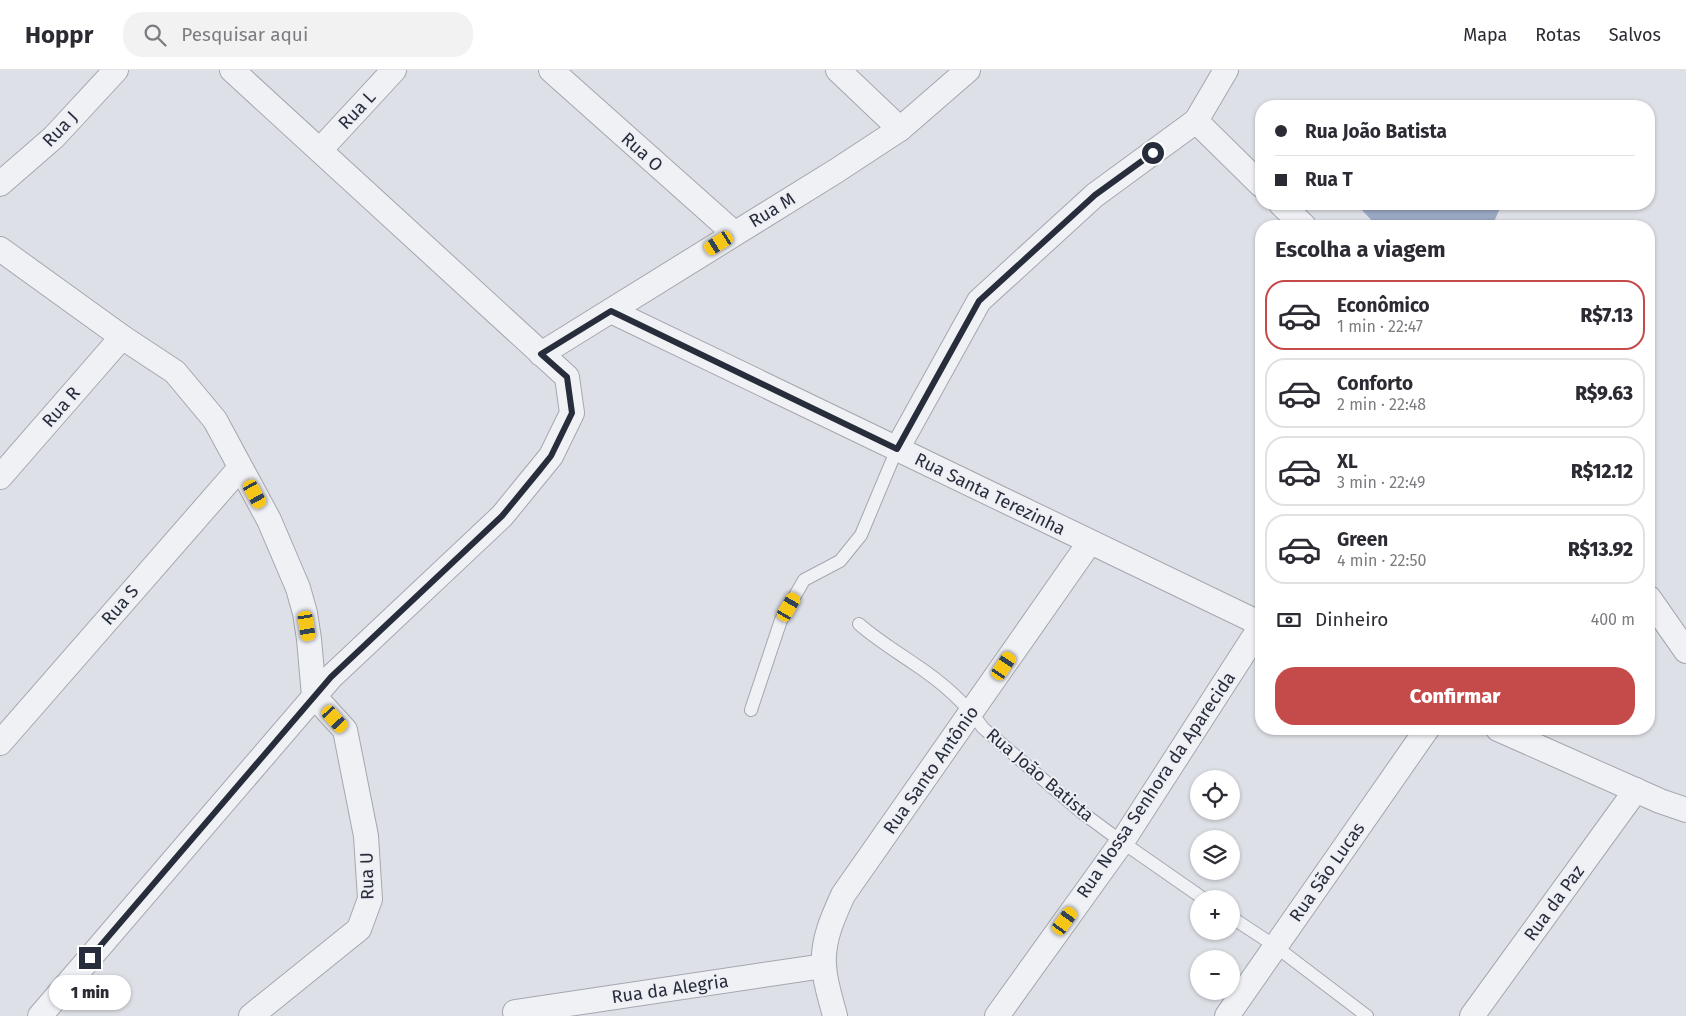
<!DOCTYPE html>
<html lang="pt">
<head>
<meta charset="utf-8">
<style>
  body { margin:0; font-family:"Fira Sans",sans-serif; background:#f2f2f3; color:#2b2b33; height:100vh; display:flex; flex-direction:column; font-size:19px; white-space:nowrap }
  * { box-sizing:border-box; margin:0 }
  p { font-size:16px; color:#7c7c81 }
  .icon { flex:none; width:28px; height:28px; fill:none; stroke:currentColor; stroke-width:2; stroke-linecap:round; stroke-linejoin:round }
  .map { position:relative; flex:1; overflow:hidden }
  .drawer { position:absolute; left:1255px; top:150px; width:400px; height:515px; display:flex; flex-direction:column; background:#fff; border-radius:20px; box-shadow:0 1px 4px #0004 }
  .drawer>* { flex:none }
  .top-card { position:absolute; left:1255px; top:30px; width:400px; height:110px; border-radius:20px; box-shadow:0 1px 4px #0004; display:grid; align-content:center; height:110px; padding:0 20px; background:#fff }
  .fabs { position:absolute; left:1190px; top:700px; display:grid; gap:10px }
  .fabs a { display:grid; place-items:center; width:50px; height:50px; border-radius:50%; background:#fff; box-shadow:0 1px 4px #0004; font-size:25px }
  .end { position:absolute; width:22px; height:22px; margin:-11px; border:6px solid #282d3c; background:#fff; box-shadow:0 0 0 2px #fff }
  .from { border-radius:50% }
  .bubble { position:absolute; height:35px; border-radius:18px; background:#fff; box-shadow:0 1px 4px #0004; font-size:16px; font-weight:800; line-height:35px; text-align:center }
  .car { position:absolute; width:15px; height:30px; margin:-15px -8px; border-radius:6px; box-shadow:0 0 4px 1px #0007; background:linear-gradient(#f5c518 24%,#345 0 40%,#f5c518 0 76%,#345 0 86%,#f5c518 0) }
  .top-card b { display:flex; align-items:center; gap:18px; height:48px; font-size:19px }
  .top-card b+b { border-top:1px solid #e1e1e2 }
  .top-card i { width:12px; height:12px; background:#2b2b33 }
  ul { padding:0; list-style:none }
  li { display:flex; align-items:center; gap:15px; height:70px; margin:0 10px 8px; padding:0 10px; border:2px solid #e1e1e2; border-radius:20px }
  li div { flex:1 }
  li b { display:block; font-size:19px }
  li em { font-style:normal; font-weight:800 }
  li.active { border-color:#c54a4a }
  li>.icon { width:45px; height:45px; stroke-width:1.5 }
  h2 { padding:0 20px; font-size:22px; line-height:60px }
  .pay { display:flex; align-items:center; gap:12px; height:55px; padding:0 20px; font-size:19px }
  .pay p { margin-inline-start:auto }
  .button { display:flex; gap:10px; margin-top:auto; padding:10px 20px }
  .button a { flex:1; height:58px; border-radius:20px; background:#c54a4a; color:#fff; font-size:20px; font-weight:800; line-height:58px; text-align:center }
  header { display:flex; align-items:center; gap:30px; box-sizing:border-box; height:70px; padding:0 25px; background:#fff; border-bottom:1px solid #e1e1e2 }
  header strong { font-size:24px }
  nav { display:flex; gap:28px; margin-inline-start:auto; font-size:18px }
  .search { width:350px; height:45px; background:#f2f2f3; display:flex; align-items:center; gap:12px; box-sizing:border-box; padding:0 18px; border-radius:20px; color:#7c7c81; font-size:19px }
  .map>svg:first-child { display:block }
  .water { fill:#9ba9c5 }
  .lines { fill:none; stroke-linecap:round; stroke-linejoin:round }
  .service-casing { stroke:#a4a7b0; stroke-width:14 }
  .minor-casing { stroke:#a4a7b0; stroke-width:26 }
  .service { stroke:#f0f1f5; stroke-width:12 }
  .minor { stroke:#f0f1f5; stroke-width:24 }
  .route { stroke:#282d3c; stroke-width:6 }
  .labels { text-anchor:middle; stroke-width:4; stroke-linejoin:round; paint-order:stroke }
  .street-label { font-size:18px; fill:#282d3c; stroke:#edeff4 }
</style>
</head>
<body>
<header>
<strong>Hoppr</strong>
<div class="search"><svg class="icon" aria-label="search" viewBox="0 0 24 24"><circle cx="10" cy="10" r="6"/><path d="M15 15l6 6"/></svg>Pesquisar aqui</div>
<nav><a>Mapa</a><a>Rotas</a><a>Salvos</a></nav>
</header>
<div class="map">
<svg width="1686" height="946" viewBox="0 0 1686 946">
  <rect width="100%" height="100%" fill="#dee0e7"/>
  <polygon class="water" points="1363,134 1502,134 1492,156 1377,156 1360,138"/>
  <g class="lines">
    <g class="service-casing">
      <g id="service">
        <path d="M859,554C876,569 894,580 913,593C939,610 965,632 983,658L1080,741L1122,772L1204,829"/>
        <polyline points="751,640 781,550 804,510 840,491 861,465 897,379"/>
        <polyline points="1231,847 1275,876 1367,946"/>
      </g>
    </g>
    <g class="minor-casing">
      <g id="minor">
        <polyline points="551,0 734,163"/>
        <polyline points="838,0 900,59"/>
        <polyline points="1196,51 1261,115"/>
        <polyline points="320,80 394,0"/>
        <polyline points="0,114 54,67 116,0"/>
        <polyline points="1281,134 1304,156"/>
        <polyline points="0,179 122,267 175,302 215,350 269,450 298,518 305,543 309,569 314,626"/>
        <polyline points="611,241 1261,554"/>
        <polyline points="541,284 836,101 900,59 968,0"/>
        <polyline points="897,379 979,231 1095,125 1196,51 1226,0"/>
        <polyline points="0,407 122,267"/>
        <polyline points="1649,528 1686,581"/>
        <polyline points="1498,659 1660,731 1686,740"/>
        <polyline points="0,673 240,398"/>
        <polyline points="515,942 824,896"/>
        <polyline points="40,946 331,607 502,446 551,386 572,343 567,307 232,0"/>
        <polyline points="251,946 359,859 370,829 366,766 345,660 314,626"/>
        <path d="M835,946C831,930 825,913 824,896C822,871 833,847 843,825L1090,472"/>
        <polyline points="997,946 1122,772 1261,556"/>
        <polyline points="1227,946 1427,659"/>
        <polyline points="1472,946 1636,720"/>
      </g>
    </g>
    <use href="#service" class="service"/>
    <use href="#minor" class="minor"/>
  </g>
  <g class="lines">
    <polyline class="route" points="90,888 331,607 502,446 539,401 551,386 572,343 567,307 541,284 611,241 897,379 979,231 1095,125 1153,83"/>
  </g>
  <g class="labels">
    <g class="street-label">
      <text transform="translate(357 40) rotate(-47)" y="6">Rua L</text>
      <text transform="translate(60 59) rotate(-46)" y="6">Rua J</text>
      <text transform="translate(642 82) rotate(42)" y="6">Rua O</text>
      <text transform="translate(772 140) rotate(-31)" y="6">Rua M</text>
      <text transform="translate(61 337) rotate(-49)" y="6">Rua R</text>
      <text transform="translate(990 424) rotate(26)" y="6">Rua Santa Terezinha</text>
      <text transform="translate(120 535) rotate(-49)" y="6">Rua S</text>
      <text transform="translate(931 700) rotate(-55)" y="6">Rua Santo Antônio</text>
      <text transform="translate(1040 705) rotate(40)" y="6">Rua João Batista</text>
      <text transform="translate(1156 715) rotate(-56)" y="6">Rua Nossa Senhora da Aparecida</text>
      <text transform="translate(1327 802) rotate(-55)" y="6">Rua São Lucas</text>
      <text transform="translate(367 806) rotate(-91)" y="6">Rua U</text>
      <text transform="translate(1554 833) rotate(-54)" y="6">Rua da Paz</text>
      <text transform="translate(670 919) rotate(-8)" y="6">Rua da Alegria</text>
    </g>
  </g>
</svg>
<div class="fabs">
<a><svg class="icon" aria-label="locate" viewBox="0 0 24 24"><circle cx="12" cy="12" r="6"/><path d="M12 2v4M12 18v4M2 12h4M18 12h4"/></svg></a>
<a><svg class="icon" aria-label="layers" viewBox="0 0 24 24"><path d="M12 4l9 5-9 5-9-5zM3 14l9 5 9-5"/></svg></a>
<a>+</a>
<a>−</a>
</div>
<i class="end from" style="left:1153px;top:83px"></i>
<i class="end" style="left:90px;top:888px"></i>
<div class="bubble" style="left:49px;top:905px;width:82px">1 min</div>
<i class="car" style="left:719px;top:173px;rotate:238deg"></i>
<i class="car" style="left:255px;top:424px;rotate:151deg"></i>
<i class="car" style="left:789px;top:537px;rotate:30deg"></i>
<i class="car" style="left:307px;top:556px;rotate:171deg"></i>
<i class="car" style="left:1004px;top:596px;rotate:34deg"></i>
<i class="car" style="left:335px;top:649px;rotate:138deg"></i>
<i class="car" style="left:1065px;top:851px;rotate:36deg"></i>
<div class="top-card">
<b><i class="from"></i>Rua João Batista</b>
<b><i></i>Rua T</b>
</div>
<section class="drawer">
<h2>Escolha a viagem</h2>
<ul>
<li class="active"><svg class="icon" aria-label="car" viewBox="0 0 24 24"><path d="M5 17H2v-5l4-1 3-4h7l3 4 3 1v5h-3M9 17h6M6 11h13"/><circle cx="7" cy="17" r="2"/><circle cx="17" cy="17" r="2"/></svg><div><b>Econômico</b><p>1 min · 22:47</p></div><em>R$7.13</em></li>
<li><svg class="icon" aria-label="car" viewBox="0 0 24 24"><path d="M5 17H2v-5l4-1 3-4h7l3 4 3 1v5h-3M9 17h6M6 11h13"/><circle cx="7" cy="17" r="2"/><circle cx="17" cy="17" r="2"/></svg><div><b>Conforto</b><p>2 min · 22:48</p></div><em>R$9.63</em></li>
<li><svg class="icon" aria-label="car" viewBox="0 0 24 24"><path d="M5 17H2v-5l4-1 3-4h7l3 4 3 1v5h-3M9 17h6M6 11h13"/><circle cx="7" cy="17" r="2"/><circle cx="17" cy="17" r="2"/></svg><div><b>XL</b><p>3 min · 22:49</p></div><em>R$12.12</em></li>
<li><svg class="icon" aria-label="car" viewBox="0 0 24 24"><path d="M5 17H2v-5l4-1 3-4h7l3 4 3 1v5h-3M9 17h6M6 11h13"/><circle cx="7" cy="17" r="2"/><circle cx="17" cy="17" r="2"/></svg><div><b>Green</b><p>4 min · 22:50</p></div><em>R$13.92</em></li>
</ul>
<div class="pay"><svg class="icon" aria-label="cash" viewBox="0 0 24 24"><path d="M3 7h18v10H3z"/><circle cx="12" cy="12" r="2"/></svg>Dinheiro<p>400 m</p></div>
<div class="button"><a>Confirmar</a></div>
</section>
</div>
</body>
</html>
